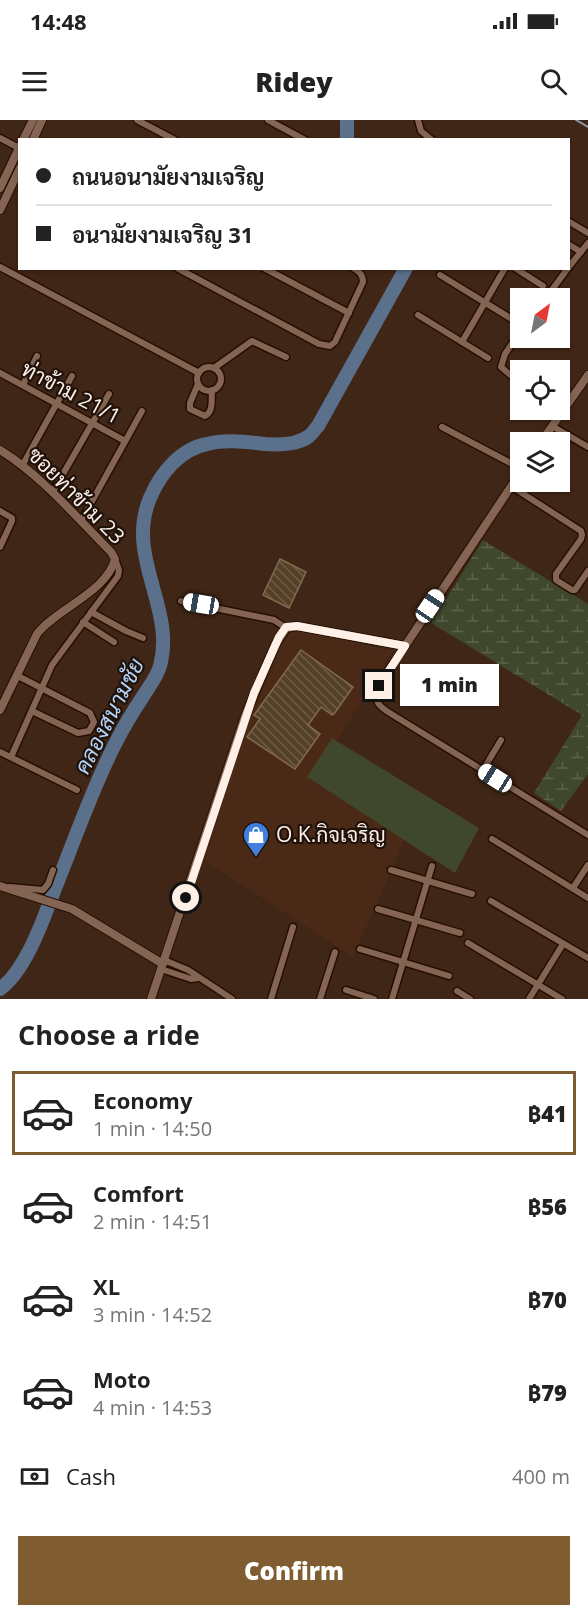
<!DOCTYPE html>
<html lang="en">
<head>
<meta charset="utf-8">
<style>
  body { margin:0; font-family:"Open Sans",Sarabun,sans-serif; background:#f6f6f6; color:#222; height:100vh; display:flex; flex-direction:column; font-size:22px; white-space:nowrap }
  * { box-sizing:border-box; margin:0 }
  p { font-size:20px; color:#767676 }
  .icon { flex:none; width:33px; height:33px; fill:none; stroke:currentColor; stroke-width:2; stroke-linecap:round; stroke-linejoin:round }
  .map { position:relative; height:879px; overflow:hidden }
  .panel { display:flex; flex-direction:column; background:#fff; flex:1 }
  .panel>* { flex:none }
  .banner { position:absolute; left:18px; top:18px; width:552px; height:132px; border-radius:0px; box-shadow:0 2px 4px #0004; display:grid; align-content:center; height:132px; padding:0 18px; background:#fff }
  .needle { width:39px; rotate:32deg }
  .controls { position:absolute; left:510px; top:168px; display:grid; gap:12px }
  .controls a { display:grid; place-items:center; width:60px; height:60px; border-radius:0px; background:#fff; box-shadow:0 2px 4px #0004; font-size:30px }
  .end { position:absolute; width:27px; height:27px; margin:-14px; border:8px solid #feefe7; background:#111; box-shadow:0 0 0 3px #111 }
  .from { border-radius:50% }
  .bubble { position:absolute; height:42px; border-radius:0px; background:#fff; box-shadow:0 2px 4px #0004; font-size:20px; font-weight:800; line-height:42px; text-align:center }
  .car { position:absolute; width:18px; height:36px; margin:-18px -9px; border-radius:8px; box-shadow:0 0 4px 2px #0007; background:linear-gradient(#fff 24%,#345 0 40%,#fff 0 76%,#345 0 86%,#fff 0) }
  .banner b { display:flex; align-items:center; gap:21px; height:57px; font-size:22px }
  .banner b+b { border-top:2px solid #e0e0e0 }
  .banner i { width:15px; height:15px; background:#222 }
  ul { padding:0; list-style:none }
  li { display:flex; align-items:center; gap:18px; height:84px; margin:0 12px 9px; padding:0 6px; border:3px solid transparent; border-radius:0px }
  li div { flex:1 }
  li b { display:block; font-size:22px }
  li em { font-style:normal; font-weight:800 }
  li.on { border-color:#805d30 }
  li>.icon { width:54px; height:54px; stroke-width:1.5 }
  h2 { padding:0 18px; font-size:27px; line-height:72px }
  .pay { display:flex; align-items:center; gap:15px; height:66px; padding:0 18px; font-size:22px }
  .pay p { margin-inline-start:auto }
  .primary-button { display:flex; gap:12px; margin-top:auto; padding:12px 18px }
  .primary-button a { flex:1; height:69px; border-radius:0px; background:#805d30; color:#fff; font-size:24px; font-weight:800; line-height:69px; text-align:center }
  .status { display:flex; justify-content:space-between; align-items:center; height:42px; padding:0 30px; background:#fff; direction:ltr }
  .status svg { height:16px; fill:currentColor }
  header { display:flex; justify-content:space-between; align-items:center; height:78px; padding:0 18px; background:#fff; font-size:27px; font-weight:800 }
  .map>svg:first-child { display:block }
  .built { fill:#4a2916 }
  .grass { fill:#3f472c }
  .wetland { fill:url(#wetland-marsh) }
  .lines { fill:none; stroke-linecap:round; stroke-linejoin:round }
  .stream { stroke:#8c96a6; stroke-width:2 }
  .river { stroke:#5b708a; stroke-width:14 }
  .building { fill:url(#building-back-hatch); stroke:#826c51; stroke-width:1.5 }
  .minor-casing { stroke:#260e01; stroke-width:9 }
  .tertiary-casing { stroke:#260e01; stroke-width:10 }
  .minor { stroke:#846554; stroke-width:6 }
  .tertiary { stroke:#846554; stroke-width:8 }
  .route { stroke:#feefe7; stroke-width:8 }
  .labels { text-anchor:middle; stroke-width:4.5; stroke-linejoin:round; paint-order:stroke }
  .street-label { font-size:21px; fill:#feefe7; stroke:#1e120b }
  .poi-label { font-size:21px; fill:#feefe7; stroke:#1e120b; text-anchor:start }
  .water-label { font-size:22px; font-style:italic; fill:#b5d4f9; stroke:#1e120b }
</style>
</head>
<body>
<div class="status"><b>14:48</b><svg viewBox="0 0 49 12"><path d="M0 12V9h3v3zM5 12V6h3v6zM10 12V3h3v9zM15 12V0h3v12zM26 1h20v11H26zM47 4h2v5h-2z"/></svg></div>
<header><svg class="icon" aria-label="menu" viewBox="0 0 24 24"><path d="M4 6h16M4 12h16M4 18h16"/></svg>Ridey<svg class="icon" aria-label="search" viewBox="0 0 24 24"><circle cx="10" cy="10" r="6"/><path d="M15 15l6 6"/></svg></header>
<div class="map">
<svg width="588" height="879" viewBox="0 0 588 879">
  <defs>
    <pattern id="wetland-marsh" width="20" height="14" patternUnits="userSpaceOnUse" patternTransform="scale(1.5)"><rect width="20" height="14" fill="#3f472c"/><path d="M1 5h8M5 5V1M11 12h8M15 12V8" fill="none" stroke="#5c624b"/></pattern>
    <pattern id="building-back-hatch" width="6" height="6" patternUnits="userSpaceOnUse" patternTransform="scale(1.5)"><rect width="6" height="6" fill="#544026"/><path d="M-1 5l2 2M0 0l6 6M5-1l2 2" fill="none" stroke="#6e5c46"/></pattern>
  </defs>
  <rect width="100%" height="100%" fill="#402616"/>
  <polygon class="built" points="292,511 306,511 393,531 337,621 333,618 307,657 405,719 353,837 205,741 242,617 284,521"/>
  <polygon class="grass" points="332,618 479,708 455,753 307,657"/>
  <polygon class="wetland" points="483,420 588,484 588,654 561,691 534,673 582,595 431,503"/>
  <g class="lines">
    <polyline class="stream" points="576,0 588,7"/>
    <g class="river">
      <polyline points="347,0 347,20"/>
      <path d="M0,869C26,850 43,800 54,771C74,722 91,671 115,624C123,608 132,593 142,578C148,568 157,557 160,546C176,488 125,437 150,378C160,354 180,329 207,324C225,319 246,322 265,324C279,325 298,325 309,316C312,314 315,309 318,306L406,148"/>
    </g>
  </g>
  <g class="building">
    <polygon points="280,439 306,452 289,488 263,475"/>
    <polygon points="301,530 353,567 334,594 332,595 321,587 308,605 320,614 295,649 247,617 260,599 254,595"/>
  </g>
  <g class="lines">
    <g class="minor-casing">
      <g id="minor">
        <polyline points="137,0 175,20"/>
        <polyline points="268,0 305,20"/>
        <polyline points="418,0 421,11 432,20"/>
        <polyline points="0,18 19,28"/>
        <polyline points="568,101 588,113"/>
        <polyline points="568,124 581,132"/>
        <polyline points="0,147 199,253"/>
        <path d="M177,148L319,224L330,226L335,222L363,162C363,154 359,152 353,148"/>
        <polyline points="264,148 349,193"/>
        <polyline points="515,148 543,166"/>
        <polyline points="568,148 588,123"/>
        <polyline points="440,155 520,204"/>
        <polyline points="546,178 568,148"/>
        <polyline points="418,195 488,238"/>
        <polyline points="520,212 505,234 501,247 520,263"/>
        <polyline points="462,222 505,148"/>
        <circle cx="209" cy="259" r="12"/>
        <polyline points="214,248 252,221 286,237"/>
        <polyline points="0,253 125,321"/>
        <path d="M198,264L190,283V289L205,296C214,291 211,280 212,270"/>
        <polyline points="23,265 37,236"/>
        <polyline points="552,306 588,327"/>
        <polyline points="442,307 520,348"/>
        <polyline points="22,346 72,256"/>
        <polyline points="511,366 581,411 582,415 581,419 556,454 556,460 572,470 575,470 588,451"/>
        <polyline points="52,373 109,274"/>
        <polyline points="0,391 12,398 12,401 0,427"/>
        <polyline points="81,401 142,291"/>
        <polyline points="181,481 274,500 286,508"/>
        <polyline points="91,492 126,511 143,518"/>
        <polyline points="83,502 114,522"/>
        <path d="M405,526C398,537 371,570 378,583C381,588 388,592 393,595L588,715"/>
        <polyline points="16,555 90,593 94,602 89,611 78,613 32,591"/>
        <polyline points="0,632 77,670"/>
        <polyline points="11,637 52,545 118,456 119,450 115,439"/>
        <polyline points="483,650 501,620"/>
        <polyline points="492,719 588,778"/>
        <polyline points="391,750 472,774"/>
        <polyline points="10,767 43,770 48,764 53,750"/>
        <polyline points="573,768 588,745"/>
        <polyline points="491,781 588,838"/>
        <polyline points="378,789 460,813"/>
        <polyline points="468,823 562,879"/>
        <polyline points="360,829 449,856"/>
        <polyline points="164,840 188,850 232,879"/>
        <polyline points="161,849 191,859 198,858"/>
        <polyline points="346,870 374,879"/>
        <polyline points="457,871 470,879"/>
        <polyline points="271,879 293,807"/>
        <polyline points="320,879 335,832"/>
        <polyline points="392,879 432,746"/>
        <polyline points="529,879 563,824"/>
      </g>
    </g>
    <g class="tertiary-casing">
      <g id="tertiary">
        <polyline points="23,20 33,0"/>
        <polyline points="33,20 42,0"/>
        <polyline points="0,68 20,26"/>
        <polyline points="0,90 20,48"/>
        <polyline points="541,322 588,255"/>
        <path d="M0,330C41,355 77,398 111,432L115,439C107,472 56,489 37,514L0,590"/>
        <polyline points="0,766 72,789 163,844"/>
        <polyline points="151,879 245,596 275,525 286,508 297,506 405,526 520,353"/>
      </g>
    </g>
    <use href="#minor" class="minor"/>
    <use href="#tertiary" class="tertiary"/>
  </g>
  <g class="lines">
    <polyline class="route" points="186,778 254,573 279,517 286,507 297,506 405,526 379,566"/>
  </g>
  <defs>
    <g id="shop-pin" transform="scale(1.35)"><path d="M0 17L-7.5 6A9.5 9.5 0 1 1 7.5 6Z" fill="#3f7fe0" stroke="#1e120b"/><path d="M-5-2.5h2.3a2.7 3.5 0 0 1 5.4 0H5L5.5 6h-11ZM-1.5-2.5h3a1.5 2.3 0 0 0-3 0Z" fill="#fff"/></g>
  </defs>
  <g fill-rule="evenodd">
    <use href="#shop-pin" x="256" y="715"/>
  </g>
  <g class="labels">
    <g class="street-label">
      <text transform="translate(71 273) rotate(28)" y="7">ท่าข้าม 21/1</text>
      <text transform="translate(76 376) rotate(45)" y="7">ซอยท่าข้าม 23</text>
    </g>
    <g class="poi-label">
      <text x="276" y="722">O.K.กิจเจริญ</text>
    </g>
    <g class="water-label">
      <text transform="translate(109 596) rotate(-63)" y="8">คลองสนามชัย</text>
    </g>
  </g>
</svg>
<div class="controls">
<a><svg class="needle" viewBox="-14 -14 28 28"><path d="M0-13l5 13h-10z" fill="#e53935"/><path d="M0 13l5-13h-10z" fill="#767676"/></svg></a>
<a><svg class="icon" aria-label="locate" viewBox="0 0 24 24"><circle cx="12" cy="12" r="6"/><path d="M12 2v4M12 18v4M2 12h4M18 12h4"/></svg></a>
<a><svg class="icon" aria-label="layers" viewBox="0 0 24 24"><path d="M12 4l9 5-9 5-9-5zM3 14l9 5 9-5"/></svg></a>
</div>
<i class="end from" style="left:186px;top:778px"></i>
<i class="end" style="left:379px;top:566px"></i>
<div class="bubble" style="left:400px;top:544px;width:99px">1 min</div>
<i class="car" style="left:201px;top:484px;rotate:280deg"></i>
<i class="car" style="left:430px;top:486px;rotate:34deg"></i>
<i class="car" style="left:495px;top:658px;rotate:302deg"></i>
<div class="banner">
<b><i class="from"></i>ถนนอนามัยงามเจริญ</b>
<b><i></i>อนามัยงามเจริญ 31</b>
</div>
</div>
<section class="panel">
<h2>Choose a ride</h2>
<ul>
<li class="on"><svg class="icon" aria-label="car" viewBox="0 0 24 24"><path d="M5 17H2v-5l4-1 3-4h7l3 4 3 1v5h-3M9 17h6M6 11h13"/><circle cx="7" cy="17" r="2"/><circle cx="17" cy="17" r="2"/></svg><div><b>Economy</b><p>1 min · 14:50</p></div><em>฿41</em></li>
<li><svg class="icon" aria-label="car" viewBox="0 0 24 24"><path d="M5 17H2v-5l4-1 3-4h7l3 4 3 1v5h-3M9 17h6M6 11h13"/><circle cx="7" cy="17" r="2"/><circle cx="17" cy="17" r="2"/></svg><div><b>Comfort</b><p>2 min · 14:51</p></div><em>฿56</em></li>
<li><svg class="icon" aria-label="car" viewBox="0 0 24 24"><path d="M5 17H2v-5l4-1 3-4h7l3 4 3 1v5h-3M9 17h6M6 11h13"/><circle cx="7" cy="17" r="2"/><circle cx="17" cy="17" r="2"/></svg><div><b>XL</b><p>3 min · 14:52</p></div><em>฿70</em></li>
<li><svg class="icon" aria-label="car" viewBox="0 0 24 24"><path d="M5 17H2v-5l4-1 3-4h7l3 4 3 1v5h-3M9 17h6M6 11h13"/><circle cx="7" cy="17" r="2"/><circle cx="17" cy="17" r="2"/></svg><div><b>Moto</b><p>4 min · 14:53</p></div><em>฿79</em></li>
</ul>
<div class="pay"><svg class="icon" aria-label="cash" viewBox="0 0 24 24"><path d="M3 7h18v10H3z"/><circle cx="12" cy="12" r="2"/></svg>Cash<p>400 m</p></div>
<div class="primary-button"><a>Confirm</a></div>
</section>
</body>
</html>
